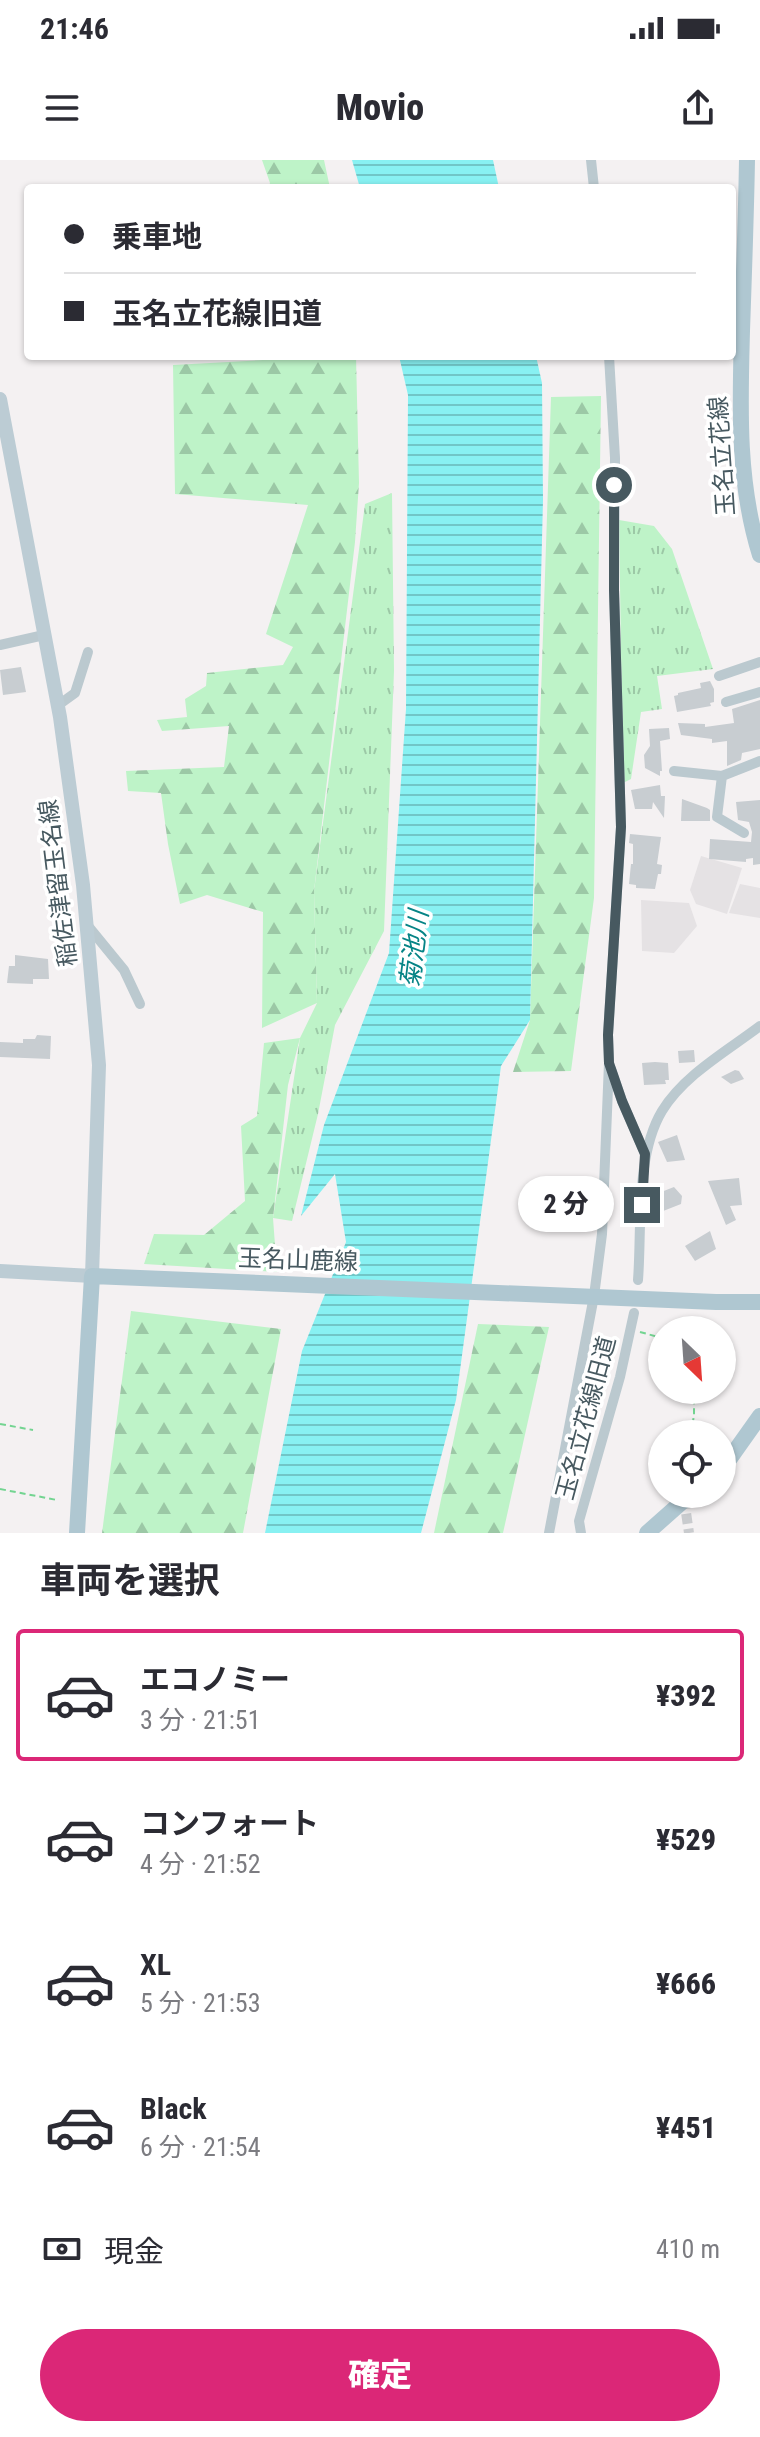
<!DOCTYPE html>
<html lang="ja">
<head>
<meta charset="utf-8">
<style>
  body { margin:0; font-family:"Roboto Condensed","Noto Sans JP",sans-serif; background:#f7f7f7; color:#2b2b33; height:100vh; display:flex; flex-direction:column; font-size:30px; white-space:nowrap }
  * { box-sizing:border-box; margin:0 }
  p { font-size:26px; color:#7c7c81 }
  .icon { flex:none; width:44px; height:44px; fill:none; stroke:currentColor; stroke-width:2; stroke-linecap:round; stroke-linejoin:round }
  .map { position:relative; height:1373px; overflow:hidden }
  .sheet { display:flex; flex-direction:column; background:#fff; flex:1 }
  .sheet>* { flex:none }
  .guide { position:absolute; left:24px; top:24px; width:712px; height:176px; border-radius:8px; box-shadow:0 2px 6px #0004; display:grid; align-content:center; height:176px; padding:0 40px; background:#fff }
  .needle { width:52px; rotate:155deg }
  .buttons { position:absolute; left:648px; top:1156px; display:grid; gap:16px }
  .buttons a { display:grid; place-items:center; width:88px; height:88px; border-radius:50%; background:#fff; box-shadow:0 2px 6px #0004; font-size:40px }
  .end { position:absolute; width:36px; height:36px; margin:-18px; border:10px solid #475960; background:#fff; box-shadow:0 0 0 4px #fff }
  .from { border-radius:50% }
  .bubble { position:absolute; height:56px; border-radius:28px; background:#fff; box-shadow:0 2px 6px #0004; font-size:26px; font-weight:800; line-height:56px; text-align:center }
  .guide b { display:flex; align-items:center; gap:28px; height:76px; font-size:30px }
  .guide b+b { border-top:2px solid #e1e1e2 }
  .guide i { width:20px; height:20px; background:#2b2b33 }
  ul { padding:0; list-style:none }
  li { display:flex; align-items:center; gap:24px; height:132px; margin:0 16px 12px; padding:0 24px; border:4px solid transparent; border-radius:8px }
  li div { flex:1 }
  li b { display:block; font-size:30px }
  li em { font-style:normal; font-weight:800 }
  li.current { border-color:#db2777 }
  li>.icon { width:72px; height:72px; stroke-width:1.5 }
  h2 { padding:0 40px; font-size:36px; line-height:96px }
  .pay { display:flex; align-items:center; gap:20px; height:88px; padding:0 40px; font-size:30px }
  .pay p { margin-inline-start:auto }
  .primary-button { display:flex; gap:16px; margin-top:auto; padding:16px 40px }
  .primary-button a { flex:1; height:92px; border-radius:48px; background:#db2777; color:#fff; font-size:32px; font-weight:800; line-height:92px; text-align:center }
  .status { display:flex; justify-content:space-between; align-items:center; height:56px; padding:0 40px; background:#fff; direction:ltr }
  .status svg { height:22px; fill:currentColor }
  header { display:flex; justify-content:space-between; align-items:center; height:104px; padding:0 40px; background:#fff; font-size:36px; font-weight:800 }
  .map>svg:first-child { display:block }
  .education { fill:#e5e2e4 }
  .grass { fill:url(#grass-tufts) }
  .forest { fill:url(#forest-firs) }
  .water { fill:url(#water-rules) }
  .building { fill:#c8cdd1 }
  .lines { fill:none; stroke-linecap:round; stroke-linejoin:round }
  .minor-tunnel { stroke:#c9cbce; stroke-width:10; stroke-dasharray:10 5; stroke-linecap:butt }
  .path { stroke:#73d491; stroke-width:2; stroke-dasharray:6 4; stroke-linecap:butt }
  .minor { stroke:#bbc9cf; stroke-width:10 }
  .secondary { stroke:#bcccd4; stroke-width:14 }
  .primary { stroke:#afc7d1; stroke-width:16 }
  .route { stroke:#475960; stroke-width:10 }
  .labels { text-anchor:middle; stroke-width:7; stroke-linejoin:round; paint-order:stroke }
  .street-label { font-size:24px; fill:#475960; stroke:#fff }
  .water-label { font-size:26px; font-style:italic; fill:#068486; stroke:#fff }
</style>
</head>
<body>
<div class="status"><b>21:46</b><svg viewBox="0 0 49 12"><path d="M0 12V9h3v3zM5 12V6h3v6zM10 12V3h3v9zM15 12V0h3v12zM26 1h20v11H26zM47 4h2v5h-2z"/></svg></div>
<header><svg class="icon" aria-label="menu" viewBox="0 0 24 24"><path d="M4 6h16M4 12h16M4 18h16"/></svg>Movio<svg class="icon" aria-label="share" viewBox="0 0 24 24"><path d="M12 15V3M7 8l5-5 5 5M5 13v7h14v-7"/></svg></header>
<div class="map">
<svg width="760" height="1373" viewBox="0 0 760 1373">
  <defs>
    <pattern id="grass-tufts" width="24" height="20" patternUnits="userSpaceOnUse" patternTransform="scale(2)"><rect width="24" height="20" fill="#bef3c8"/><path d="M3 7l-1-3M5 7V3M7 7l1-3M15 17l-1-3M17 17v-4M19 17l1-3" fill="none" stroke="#9cc8a6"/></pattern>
    <pattern id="forest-firs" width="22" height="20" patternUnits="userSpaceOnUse" patternTransform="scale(2)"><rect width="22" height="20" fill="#bef3c8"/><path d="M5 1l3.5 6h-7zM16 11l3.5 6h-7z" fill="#9cc8a6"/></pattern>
    <pattern id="water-rules" width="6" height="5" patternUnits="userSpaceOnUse" patternTransform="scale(2)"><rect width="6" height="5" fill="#88f1f2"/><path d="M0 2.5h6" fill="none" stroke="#71c6c7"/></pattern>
  </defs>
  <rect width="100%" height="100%" fill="#f4f1f2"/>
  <g class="education">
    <polygon points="701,696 742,708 727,754 696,744 690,730"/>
    <polygon points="740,724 760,728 760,758 729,753"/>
    <polygon points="641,740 689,743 697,766 674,793 642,791"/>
  </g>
  <g class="grass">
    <polygon points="392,333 394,511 384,771 335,865 318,954 292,1061 273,1058 300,878 317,843 314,731 365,344"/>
    <polygon points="619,360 654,366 672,389 713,509 657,516 662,549 641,552 631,619 623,623"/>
  </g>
  <g class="forest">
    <polygon points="262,0 324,0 330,28 268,28 270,23"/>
    <polygon points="264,196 356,196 359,323 355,382 314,731 317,843 262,868 263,752 207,735 180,744 168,684 161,633 128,631 126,611 224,607 229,566 162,571 157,560 187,557 185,539 206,526 207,513 283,505 293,487 266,474 308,345 175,334 173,205 263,200"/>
    <polygon points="601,236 594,738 571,911 513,912 530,860 551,237"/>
    <polygon points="300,878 288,925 273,1058 277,1112 144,1104 154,1074 204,1075 245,1041 241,966 257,956 264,883"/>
    <polygon points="131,1151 281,1169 243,1373 102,1373"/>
    <polygon points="478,1164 549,1167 503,1373 434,1373"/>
  </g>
  <g class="water">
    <polygon points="352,0 493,0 499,28 360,28"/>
    <polygon points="399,196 536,196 542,223 543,340 530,860 501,906 456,1240 421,1373 265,1373 302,1191 346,1082 335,1014 301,1056 324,965 389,793 406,549 408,235"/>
  </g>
  <g class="building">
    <polygon points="21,507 26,532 3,535 0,510"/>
    <polygon points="710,521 714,529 714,542 710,543 711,546 677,552 674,536 678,535 678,533 701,528 700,523"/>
    <polygon points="760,540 760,589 742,593 741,600 727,606 727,581 712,583 712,579 681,575 678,563 705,564 705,567 734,563 732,549"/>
    <polygon points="669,568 670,579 660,581 662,611 660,611 660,616 645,608 644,595 650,586 649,569"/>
    <polygon points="660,625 661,636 665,636 664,658 653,642 652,649 635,649 631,630"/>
    <polygon points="682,639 707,648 710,650 710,661 681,661"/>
    <polygon points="760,640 760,704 753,705 753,698 746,699 746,702 709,699 710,679 751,682 752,672 749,662 738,660 736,642"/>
    <polygon points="630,674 661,677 657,704 662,705 661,714 658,714 655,729 636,728 636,725 629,724 631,704 633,704 633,684 629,683"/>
    <polygon points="15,795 48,799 49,819 33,819 33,824 7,823 9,806 15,806"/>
    <polygon points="37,875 51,876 50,899 0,897 0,882 23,883 23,879 35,879"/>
    <polygon points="694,890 695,902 679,903 678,891"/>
    <polygon points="655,902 668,903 669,920 665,920 666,924 644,925 642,903"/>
    <polygon points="735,910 739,911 744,919 731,924 721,917"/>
    <polygon points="677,975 685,1000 667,1002 658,982"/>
    <polygon points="739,1018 742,1045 730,1046 736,1060 726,1065 708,1021"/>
    <polygon points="674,1027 682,1036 681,1044 648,1057 657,1044 656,1034"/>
    <polygon points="710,1071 716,1089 695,1101 685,1086"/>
  </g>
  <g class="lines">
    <polyline class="minor-tunnel" points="684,1339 689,1373"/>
    <g class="path">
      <polyline points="640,1172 662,1178"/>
      <polyline points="0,1264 33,1270"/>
      <polyline points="691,1274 694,1255 694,1230"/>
      <polyline points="0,1329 57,1340"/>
    </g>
    <g class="minor">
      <polyline points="591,0 594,28"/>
      <polyline points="0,485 44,475"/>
      <polyline points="719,516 760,502"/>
      <polyline points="726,542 760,532"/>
      <polyline points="57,546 75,533 88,492"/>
      <polyline points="674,611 722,616"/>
      <polyline points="744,673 717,657 722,616 760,601"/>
      <polyline points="88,766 124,810 140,844"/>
      <polyline points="611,909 622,941 645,994"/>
      <path d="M638,1120C642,1069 635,996 662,951C684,915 727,891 760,866"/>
      <polyline points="549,1373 594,1136 602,1074 609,903 608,875 621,667 614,430 615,298 609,196"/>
      <polyline points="581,1373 579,1361 620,1217 634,1153"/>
    </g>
    <polyline class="secondary" points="0,239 60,557 83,725 99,905 92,1116 0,1111"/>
    <g class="primary">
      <path d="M747,0C746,57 744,114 742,171C740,246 737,322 760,395"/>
      <polyline points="722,1307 728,1301 760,1256"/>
      <polyline points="77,1373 92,1116 716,1142 760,1142"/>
      <polyline points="647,1373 691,1334"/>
    </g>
  </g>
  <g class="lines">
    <polyline class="route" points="614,325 614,430 621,667 608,875 609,903 622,941 645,994 642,1045"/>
  </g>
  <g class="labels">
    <g class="street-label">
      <text transform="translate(722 296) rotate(-94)" y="8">玉名立花線</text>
      <text transform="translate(58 723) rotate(-97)" y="8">稲佐津留玉名線</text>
      <text transform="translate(298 1100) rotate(2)" y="8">玉名山鹿線</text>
      <text transform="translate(586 1258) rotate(-75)" y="8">玉名立花線旧道</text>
    </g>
    <g class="water-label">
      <text transform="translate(414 789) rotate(-83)" y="9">菊池川</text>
    </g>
  </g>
</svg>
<div class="buttons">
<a><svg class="needle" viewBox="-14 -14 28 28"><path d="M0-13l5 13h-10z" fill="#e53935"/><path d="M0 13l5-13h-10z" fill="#7c7c81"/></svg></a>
<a><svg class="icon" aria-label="locate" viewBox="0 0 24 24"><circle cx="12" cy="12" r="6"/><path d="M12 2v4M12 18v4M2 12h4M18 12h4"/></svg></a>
</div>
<i class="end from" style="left:614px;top:325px"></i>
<i class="end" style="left:642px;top:1045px"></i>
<div class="bubble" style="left:518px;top:1016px;width:96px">2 分</div>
<div class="guide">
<b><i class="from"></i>乗車地</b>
<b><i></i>玉名立花線旧道</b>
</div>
</div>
<section class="sheet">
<h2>車両を選択</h2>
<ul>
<li class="current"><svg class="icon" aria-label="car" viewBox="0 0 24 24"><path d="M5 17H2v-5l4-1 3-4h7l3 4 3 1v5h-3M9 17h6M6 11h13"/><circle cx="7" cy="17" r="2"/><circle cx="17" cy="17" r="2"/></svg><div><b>エコノミー</b><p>3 分 · 21:51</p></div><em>¥392</em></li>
<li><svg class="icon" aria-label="car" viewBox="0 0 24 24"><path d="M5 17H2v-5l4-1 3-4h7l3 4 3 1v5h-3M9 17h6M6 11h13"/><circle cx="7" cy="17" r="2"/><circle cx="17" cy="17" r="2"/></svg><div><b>コンフォート</b><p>4 分 · 21:52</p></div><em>¥529</em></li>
<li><svg class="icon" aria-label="car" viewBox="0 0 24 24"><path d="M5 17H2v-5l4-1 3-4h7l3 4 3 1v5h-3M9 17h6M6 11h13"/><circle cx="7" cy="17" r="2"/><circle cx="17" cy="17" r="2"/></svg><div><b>XL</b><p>5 分 · 21:53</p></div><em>¥666</em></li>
<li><svg class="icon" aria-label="car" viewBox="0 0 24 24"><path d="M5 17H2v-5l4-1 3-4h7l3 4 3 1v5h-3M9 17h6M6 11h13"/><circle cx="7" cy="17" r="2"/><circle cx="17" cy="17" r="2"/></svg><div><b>Black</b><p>6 分 · 21:54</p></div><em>¥451</em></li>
</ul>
<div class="pay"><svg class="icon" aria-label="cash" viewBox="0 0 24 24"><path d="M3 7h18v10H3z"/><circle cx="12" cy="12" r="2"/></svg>現金<p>410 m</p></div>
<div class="primary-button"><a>確定</a></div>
</section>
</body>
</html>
